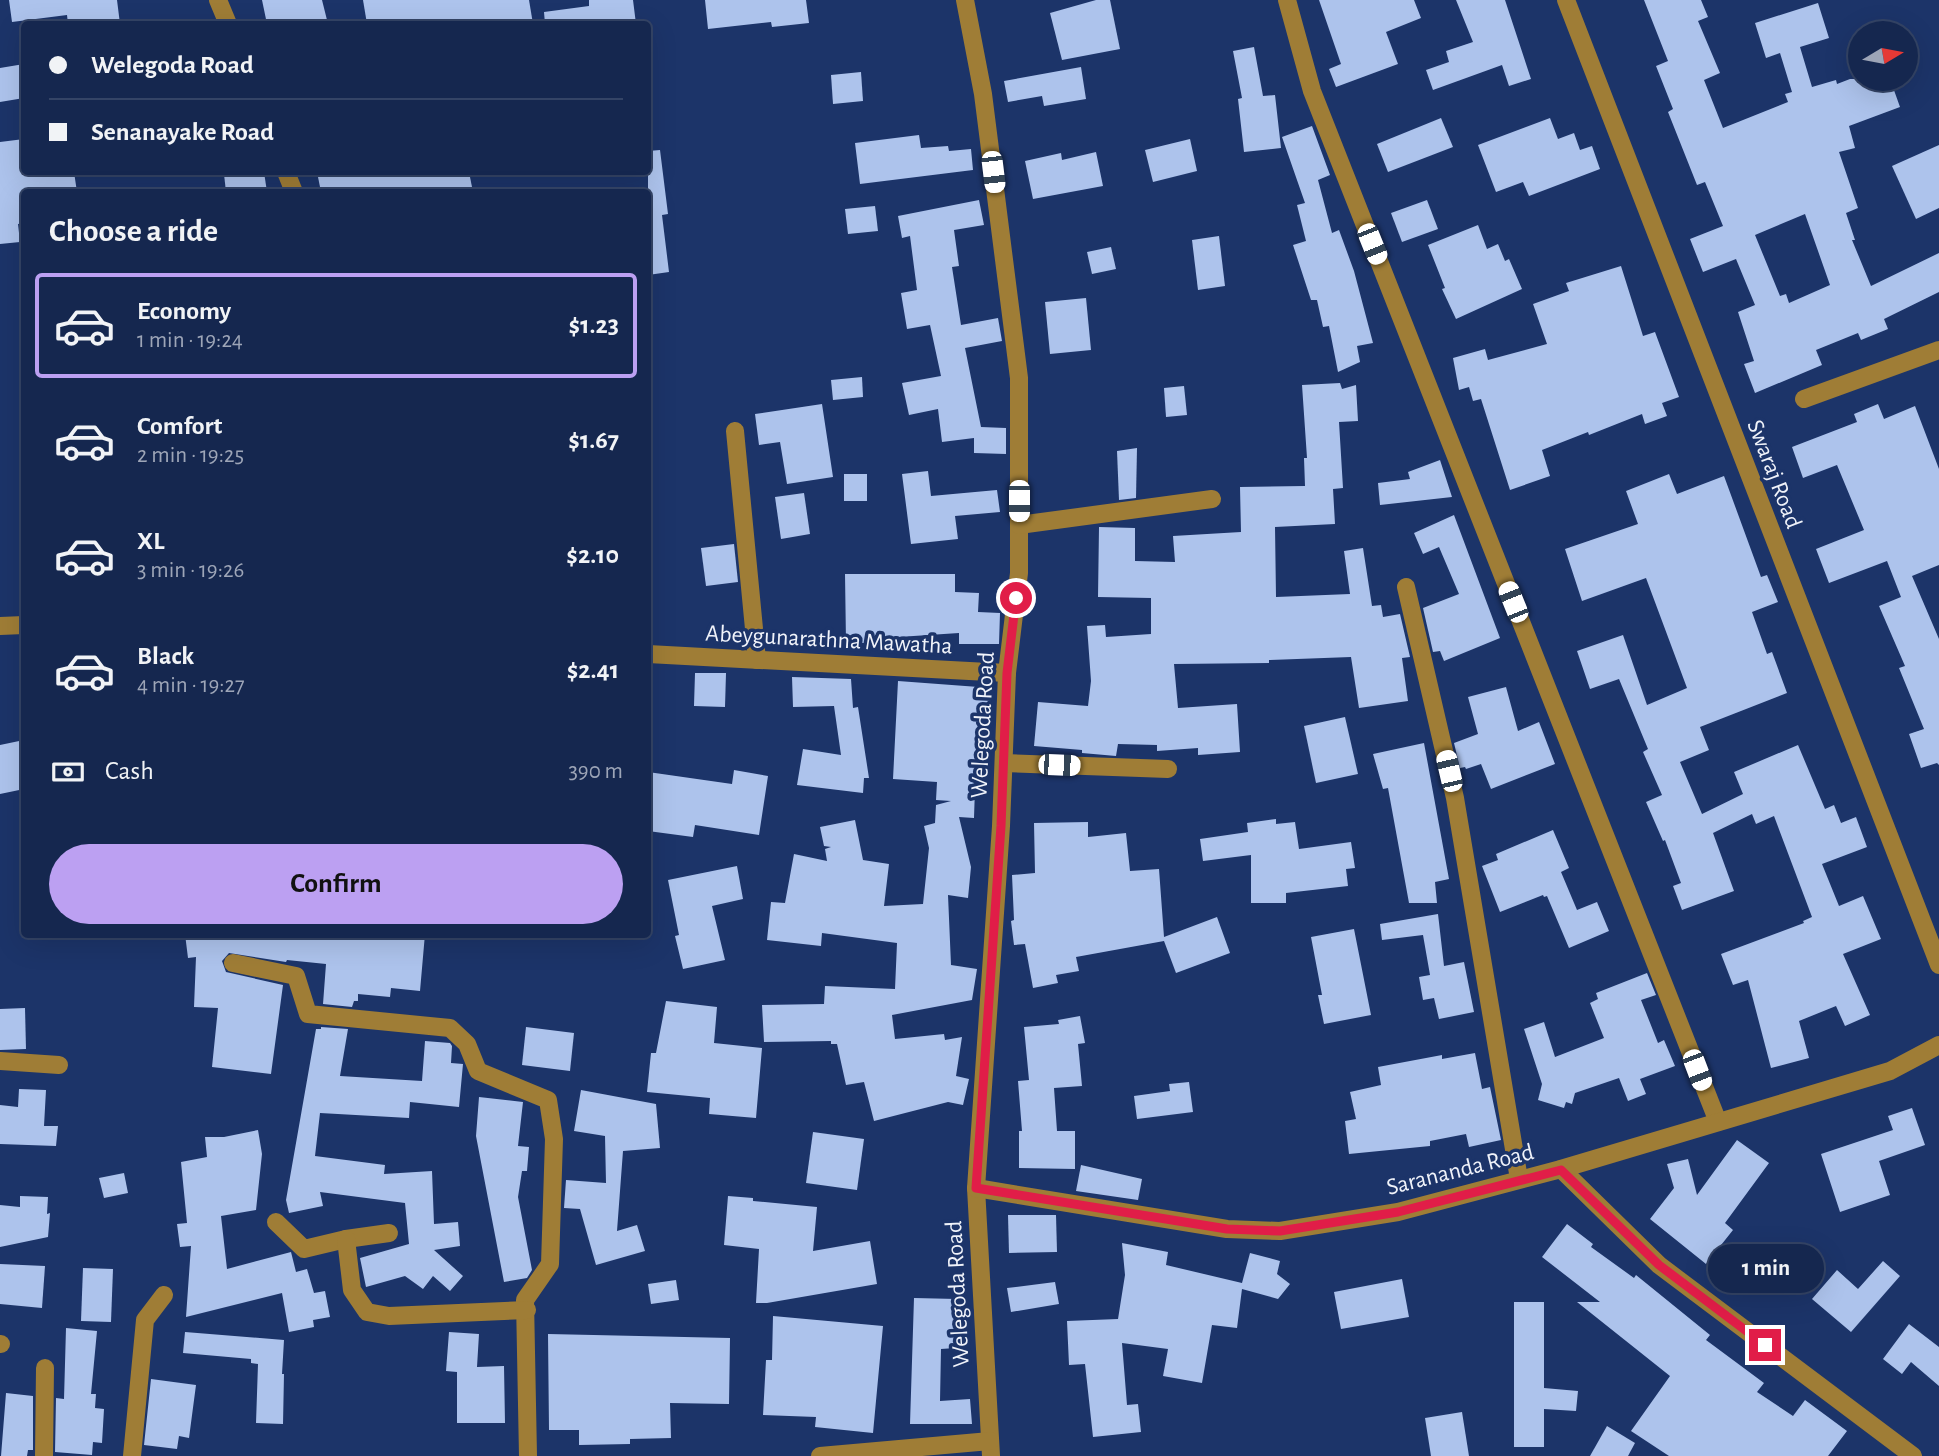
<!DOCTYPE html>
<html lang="en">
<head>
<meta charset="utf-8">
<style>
  body { margin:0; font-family:"Alegreya Sans",sans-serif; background:#1e2f56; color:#f1f3f6; height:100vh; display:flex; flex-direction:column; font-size:26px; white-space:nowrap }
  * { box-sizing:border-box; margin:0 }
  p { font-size:23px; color:#9da5b7 }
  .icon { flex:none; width:38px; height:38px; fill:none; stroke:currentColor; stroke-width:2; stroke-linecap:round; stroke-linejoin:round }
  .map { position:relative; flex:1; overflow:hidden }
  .details { position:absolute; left:21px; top:189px; width:630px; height:749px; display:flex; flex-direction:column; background:#15274f; border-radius:7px; box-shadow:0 7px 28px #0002,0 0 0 2px #344466 }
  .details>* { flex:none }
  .banner { position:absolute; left:21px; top:21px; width:630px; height:154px; border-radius:7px; box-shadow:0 7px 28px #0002,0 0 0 2px #344466; display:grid; align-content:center; height:154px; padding:0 28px; background:#15274f }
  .needle { width:46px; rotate:80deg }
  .controls { position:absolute; left:1848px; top:21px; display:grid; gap:14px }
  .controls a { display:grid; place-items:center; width:70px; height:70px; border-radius:50%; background:#15274f; box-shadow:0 7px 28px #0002,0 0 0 2px #344466; font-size:35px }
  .end { position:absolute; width:32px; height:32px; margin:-16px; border:9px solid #e11d48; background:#fff; box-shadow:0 0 0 4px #fff }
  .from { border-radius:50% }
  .bubble { position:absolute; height:49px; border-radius:24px; background:#15274f; box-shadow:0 7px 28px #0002,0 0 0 2px #344466; font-size:23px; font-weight:600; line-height:49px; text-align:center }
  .car { position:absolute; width:21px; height:42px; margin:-21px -10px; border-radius:9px; box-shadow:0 0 5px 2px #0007; background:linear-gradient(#fff 24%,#345 0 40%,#fff 0 76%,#345 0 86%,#fff 0) }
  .banner b { display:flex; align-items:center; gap:24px; height:66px; font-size:26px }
  .banner b+b { border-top:2px solid #344466 }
  .banner i { width:18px; height:18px; background:#f1f3f6 }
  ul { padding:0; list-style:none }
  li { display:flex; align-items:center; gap:21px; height:105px; margin:0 14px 10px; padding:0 14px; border:4px solid transparent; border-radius:7px }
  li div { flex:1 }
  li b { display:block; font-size:26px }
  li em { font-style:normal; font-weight:600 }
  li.current { border-color:#bca0f2 }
  li>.icon { width:63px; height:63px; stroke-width:1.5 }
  h2 { padding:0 28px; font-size:32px; line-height:84px }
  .pay { display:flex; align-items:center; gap:18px; height:77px; padding:0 28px; font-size:26px }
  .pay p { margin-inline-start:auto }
  .cta { display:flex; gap:14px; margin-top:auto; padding:14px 28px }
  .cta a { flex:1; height:80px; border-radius:42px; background:#bca0f2; color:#111; font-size:28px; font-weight:600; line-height:80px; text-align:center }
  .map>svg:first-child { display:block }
  .building { fill:#adc3ec; fill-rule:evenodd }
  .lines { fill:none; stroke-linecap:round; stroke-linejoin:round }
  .minor { stroke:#9f7d36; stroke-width:18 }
  .route { stroke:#e11d48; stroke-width:9 }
  .labels { text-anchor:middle; stroke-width:7; stroke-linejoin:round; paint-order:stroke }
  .street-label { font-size:24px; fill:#f0f3fa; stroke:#1c3469 }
</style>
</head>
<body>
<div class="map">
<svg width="1939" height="1456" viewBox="0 0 1939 1456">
  <rect width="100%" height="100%" fill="#1c3469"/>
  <g class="building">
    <polygon points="9,0 117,0 120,24 68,24 67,15 12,22"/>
    <polygon points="262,0 322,0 328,24 267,24"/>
    <polygon points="363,0 529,0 533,24 367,24"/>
    <polygon points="589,0 633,0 636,24 545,24 544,12 589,6"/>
    <polygon points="705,0 806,0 809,23 772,27 771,22 708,29"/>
    <polygon points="1096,0 1110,0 1120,49 1062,60 1050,13"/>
    <polygon points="1319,0 1414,0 1421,18 1386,32 1398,64 1336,87 1329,69 1341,64"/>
    <polygon points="1456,0 1505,0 1531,79 1509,86 1502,65 1433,90 1426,70 1449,62 1446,51 1473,42"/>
    <path d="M1644,0H1701L1708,17L1698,21L1720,73L1704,80L1723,128L1788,102L1785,94L1792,92L1780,53L1766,58L1755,23L1818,3L1829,38L1800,47L1812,87L1836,80L1837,84L1850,79H1890L1900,107L1849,126L1855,148L1839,152L1858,208L1846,213L1855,240H1852L1871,286L1939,253V292L1884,319L1888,329L1861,340L1858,333L1816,350L1822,365L1755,393L1744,364L1754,361L1738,312L1755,305L1736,259L1703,272L1690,239L1723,226L1705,182L1697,185L1668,112L1673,109L1656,66L1668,61ZM1805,214L1830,285L1789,303L1786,294L1780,296L1755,235Z"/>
    <polygon points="1254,47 1263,96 1275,95 1281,148 1244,152 1238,99 1242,98 1233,51"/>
    <polygon points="24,64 24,98 0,102 0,68"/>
    <polygon points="1081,67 1086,99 1044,106 1042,96 1008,102 1004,81"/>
    <polygon points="861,72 863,101 833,104 831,75"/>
    <polygon points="1441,118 1453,147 1388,172 1377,144"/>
    <polygon points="1550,118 1558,139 1574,133 1580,150 1592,146 1600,169 1529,196 1523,182 1496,192 1478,145"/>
    <polygon points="1312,126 1330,175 1318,180 1332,233 1339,230 1354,271 1373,343 1357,346 1360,362 1338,372 1329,326 1323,327 1317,300 1311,300 1293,245 1306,241 1297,205 1305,203 1282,137"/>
    <polygon points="919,135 921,148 948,146 949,151 971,149 973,170 860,184 855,143"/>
    <polygon points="24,139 24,172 74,172 77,192 21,192 24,223 18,224 20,242 0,244 0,142"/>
    <polygon points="1190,139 1197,171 1153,182 1145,150"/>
    <polygon points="1939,145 1939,208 1916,219 1892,166"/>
    <polygon points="660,150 668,214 662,215 669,272 648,275 648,151"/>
    <polygon points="1096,152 1103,186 1033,199 1025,161 1061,153 1062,160"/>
    <polygon points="242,172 264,172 267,192 226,192 224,174"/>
    <polygon points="317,172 469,172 473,192 321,192"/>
    <polygon points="979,200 984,225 954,230 959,266 952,267 961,325 998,318 1002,341 965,348 981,427 1006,428 1006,454 974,453 974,438 942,442 938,409 909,415 902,383 941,376 930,325 907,329 901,293 917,290 910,236 902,238 898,216"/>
    <polygon points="1427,200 1438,229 1402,242 1391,213"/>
    <polygon points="875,206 878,231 848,234 845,209"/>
    <polygon points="1478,225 1487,249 1498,244 1505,261 1509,259 1522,289 1456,319 1442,289 1445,288 1428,245"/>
    <polygon points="1219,236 1225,286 1198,290 1192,240"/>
    <polygon points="1111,247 1116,269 1092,274 1087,252"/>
    <polygon points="1621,266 1643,336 1655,332 1679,397 1662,403 1667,416 1645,424 1642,414 1589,435 1588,432 1542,450 1550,476 1510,490 1481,399 1473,401 1469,387 1459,390 1453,358 1485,349 1488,360 1547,344 1533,304 1569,291 1566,283"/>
    <polygon points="1086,298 1091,350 1050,354 1045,302"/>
    <polygon points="862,377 863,397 833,400 831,380"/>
    <polygon points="1340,383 1342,389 1356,385 1358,421 1339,422 1343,488 1333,489 1335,524 1275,527 1276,597 1350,594 1344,551 1363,548 1372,606 1381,605 1383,617 1400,614 1410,657 1402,658 1408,701 1359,708 1351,657 1269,660 1269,663 1174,664 1178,708 1237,704 1240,752 1198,755 1198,748 1157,751 1157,745 1118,744 1116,756 1082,753 1082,750 1034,746 1038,702 1088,706 1091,681 1087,626 1105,625 1106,637 1151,634 1151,598 1098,597 1099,527 1135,528 1135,561 1175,562 1173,536 1241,532 1240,487 1305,486 1304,458 1307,458 1302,385"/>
    <polygon points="1184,386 1187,415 1166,417 1164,388"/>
    <polygon points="822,404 833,477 787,484 780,442 759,445 755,414"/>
    <polygon points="1878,404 1884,419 1915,406 1939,469 1939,565 1912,576 1939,639 1939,765 1937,763 1921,768 1909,734 1924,729 1899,668 1905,666 1879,606 1901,597 1887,561 1829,583 1816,549 1864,530 1837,465 1803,478 1792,447 1857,422 1854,414"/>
    <polygon points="1137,448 1136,498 1119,500 1117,451"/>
    <polygon points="1440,460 1452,497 1380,505 1378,483 1410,479 1408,472"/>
    <polygon points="928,471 931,496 997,490 1000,512 955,516 958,539 911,544 902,474"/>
    <rect x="844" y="474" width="23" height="27"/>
    <polygon points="1669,474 1677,494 1724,476 1761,577 1767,575 1778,602 1752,612 1767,654 1772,652 1787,693 1700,727 1709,750 1680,762 1702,814 1743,794 1734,772 1798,745 1825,809 1834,805 1841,823 1856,817 1867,847 1822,864 1839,906 1863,896 1881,939 1843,954 1870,1015 1845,1026 1836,1006 1799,1021 1809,1058 1771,1068 1748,980 1733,985 1721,954 1804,923 1803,921 1812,917 1774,816 1756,824 1752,814 1713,833 1734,891 1682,910 1673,886 1681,883 1665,840 1663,841 1646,802 1662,795 1643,752 1648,749 1619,679 1590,689 1577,651 1623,635 1647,705 1687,688 1646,578 1582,601 1565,549 1638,524 1626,491"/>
    <polygon points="804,493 810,534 781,539 775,497"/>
    <polygon points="1454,515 1500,638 1444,661 1440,651 1433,652 1423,608 1459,594 1439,547 1423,554 1414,533"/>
    <polygon points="734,544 738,582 706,586 701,548"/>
    <polygon points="845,574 955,574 955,592 979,593 978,612 1000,613 999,644 959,644 959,633 868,639 868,643 846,643"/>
    <polygon points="695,673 726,673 725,707 694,706"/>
    <polygon points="792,677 851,679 853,708 858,707 869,778 864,778 863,793 797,785 803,749 841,755 834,706 793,707"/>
    <polygon points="898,681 992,688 985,760 976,759 974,818 959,817 971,867 968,898 948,895 951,965 977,969 972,1000 892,1015 895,1039 944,1034 945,1040 962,1037 956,1076 969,1079 963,1105 948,1102 874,1121 864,1082 846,1085 837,1044 831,1044 831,1041 764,1042 762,1005 824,1004 825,986 895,989 897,943 822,933 821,946 767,940 771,902 785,903 794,854 827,861 825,849 831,847 824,846 820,827 855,820 863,860 889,864 884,906 923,904 929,848 924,826 935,823 936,805 951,801 936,800 937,782 893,779"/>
    <polygon points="1506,687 1518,731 1539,722 1555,764 1491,789 1481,764 1466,769 1465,767 1460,768 1454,743 1478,734 1468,697"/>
    <polygon points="1345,717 1358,774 1316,783 1304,726"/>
    <polygon points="24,740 24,789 0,794 0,745"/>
    <polygon points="1424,743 1449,879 1435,882 1437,903 1409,903 1388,788 1383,789 1373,754"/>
    <polygon points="734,770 768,776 759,835 695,825 693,837 648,831 648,772 732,784"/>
    <polygon points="1276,819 1276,824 1295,822 1299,849 1351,842 1355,868 1346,869 1348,886 1286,893 1286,903 1251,903 1251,855 1203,861 1200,839 1248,832 1247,823"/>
    <polygon points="1088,822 1088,837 1126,833 1130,871 1159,869 1164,937 1217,917 1230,953 1176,973 1164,941 1076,957 1079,971 1056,975 1058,983 1033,988 1025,944 1014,945 1011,921 1014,920 1012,875 1035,873 1034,823"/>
    <polygon points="1553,830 1569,868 1561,872 1577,910 1597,902 1609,931 1569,948 1547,896 1544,897 1543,895 1500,912 1482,866 1498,860 1496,854"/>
    <polygon points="737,866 743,899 712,906 725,960 683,969 675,936 679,935 668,880"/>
    <polygon points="1438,914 1444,966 1464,962 1474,1012 1439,1019 1434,998 1423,1000 1419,977 1430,975 1423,935 1382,940 1380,924"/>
    <polygon points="1354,929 1371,1015 1324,1024 1318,995 1322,995 1311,937"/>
    <polygon points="185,934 425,934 420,991 391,988 390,997 358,994 358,1001 354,1001 352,1007 323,1004 326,964 287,960 286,962 229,953 222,961 226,972 283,985 271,1074 212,1067 218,1008 194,1007 196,957 188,958"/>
    <polygon points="1647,973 1656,995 1641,1000 1658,1043 1664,1040 1675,1066 1640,1079 1646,1094 1628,1101 1619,1078 1575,1093 1572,1104 1566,1102 1564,1108 1538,1100 1542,1084 1524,1029 1544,1022 1555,1057 1604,1038 1590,1003 1598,999 1596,993"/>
    <polygon points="666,1001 717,1007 714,1043 762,1048 756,1118 709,1114 710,1098 647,1092 651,1053 656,1053"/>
    <polygon points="25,1008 26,1049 0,1050 0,1009"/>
    <polygon points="1080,1016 1085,1043 1078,1044 1082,1086 1054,1088 1057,1131 1075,1131 1075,1169 1019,1168 1019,1131 1022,1131 1018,1081 1029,1080 1024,1027 1059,1024 1058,1020"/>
    <polygon points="321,1027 348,1029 340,1076 422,1081 425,1041 450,1043 452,1046 451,1063 463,1064 459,1107 410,1102 409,1118 320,1113 315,1156 385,1165 384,1174 432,1171 434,1224 458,1222 460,1246 434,1250 463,1276 450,1291 433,1276 423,1289 405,1276 366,1287 360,1258 409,1244 405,1203 320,1192 323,1206 289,1213 286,1200 316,1029 321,1029"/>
    <polygon points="526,1027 574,1033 570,1071 522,1065"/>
    <polygon points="1475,1053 1482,1089 1490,1087 1501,1140 1469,1147 1466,1134 1430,1141 1430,1146 1349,1154 1345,1121 1356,1119 1350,1092 1381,1085 1378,1067 1442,1055 1442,1059"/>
    <polygon points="1189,1082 1193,1112 1137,1119 1134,1096 1170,1091 1169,1084"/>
    <polygon points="19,1089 46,1090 44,1126 58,1126 56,1146 0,1144 0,1105 18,1107"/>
    <polygon points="581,1090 656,1104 660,1148 623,1151 617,1231 637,1225 645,1251 596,1265 580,1209 564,1208 566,1180 606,1183 605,1136 574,1131"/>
    <polygon points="479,1097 523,1102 518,1146 529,1147 527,1171 522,1171 518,1197 532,1270 527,1278 504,1282 476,1136"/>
    <polygon points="1912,1108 1925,1145 1879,1161 1890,1195 1840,1212 1821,1154 1893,1130 1888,1116"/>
    <polygon points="258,1130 262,1154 256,1210 221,1216 227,1269 291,1252 296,1272 307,1269 314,1293 325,1291 330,1317 313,1320 314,1327 289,1332 282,1293 186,1317 191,1246 180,1247 177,1224 187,1223 181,1162 207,1157 205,1137 224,1137"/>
    <polygon points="813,1132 864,1139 857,1190 806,1183"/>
    <polygon points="1737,1140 1769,1163 1725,1223 1733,1230 1706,1264 1650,1219 1674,1188 1667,1164 1688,1159 1697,1195"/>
    <polygon points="1081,1165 1142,1179 1138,1200 1076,1191"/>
    <polygon points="124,1173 128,1193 104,1198 99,1178"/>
    <polygon points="20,1196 48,1197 47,1214 50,1213 48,1237 0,1247 0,1205 20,1207"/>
    <polygon points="728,1196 753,1198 753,1201 817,1207 813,1251 870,1241 877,1284 767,1303 756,1303 759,1249 724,1245"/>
    <polygon points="1008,1215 1056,1215 1057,1252 1009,1253"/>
    <polygon points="1567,1224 1593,1244 1591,1247 1634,1278 1636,1275 1710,1335 1706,1340 1764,1383 1757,1392 1793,1416 1805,1400 1847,1431 1828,1456 1669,1456 1631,1431 1670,1376 1577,1302 1600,1302 1542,1257"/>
    <polygon points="1122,1243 1168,1252 1166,1265 1242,1283 1250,1253 1280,1261 1277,1274 1290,1284 1278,1299 1242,1289 1237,1328 1212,1325 1202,1383 1163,1376 1168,1349 1122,1343 1127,1405 1138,1404 1141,1432 1093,1437 1085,1364 1069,1365 1067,1321 1118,1319 1125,1275"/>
    <polygon points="1883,1261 1900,1276 1851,1332 1812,1299 1837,1270 1858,1289"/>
    <polygon points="0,1264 45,1266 42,1308 0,1304"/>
    <polygon points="83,1268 113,1269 111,1322 81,1321"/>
    <polygon points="1402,1279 1409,1317 1341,1329 1334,1292"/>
    <polygon points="676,1280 679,1300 651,1304 648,1284"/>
    <polygon points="1055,1282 1059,1304 1011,1312 1007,1288"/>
    <polygon points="914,1298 957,1299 955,1348 941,1349 940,1401 970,1399 972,1424 910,1424"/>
    <polygon points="1514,1302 1544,1302 1544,1388 1578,1391 1576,1411 1544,1409 1544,1447 1514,1447"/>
    <polygon points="773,1316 883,1326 873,1433 815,1427 816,1417 763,1415 766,1360 772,1360"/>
    <polygon points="1909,1324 1939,1347 1939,1386 1911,1362 1902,1374 1883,1359"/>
    <polygon points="66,1328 97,1331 91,1394 96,1394 95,1408 104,1409 102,1443 93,1442 92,1455 55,1452 56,1398 64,1399"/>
    <polygon points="185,1332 284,1340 282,1374 284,1374 283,1424 256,1423 258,1364 251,1363 251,1359 183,1353"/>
    <polygon points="449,1332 479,1334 477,1367 504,1366 505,1423 457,1423 457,1372 446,1371"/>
    <polygon points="548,1334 730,1338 729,1404 670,1403 671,1438 630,1439 630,1444 579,1445 579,1430 549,1430"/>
    <polygon points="151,1379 196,1385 189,1438 179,1436 177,1449 144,1445"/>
    <polygon points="6,1393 33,1396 33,1450 28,1450 27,1456 1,1456"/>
    <polygon points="1462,1412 1469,1456 1431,1456 1425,1418"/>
    <polygon points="1607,1426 1635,1443 1628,1456 1590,1456"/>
  </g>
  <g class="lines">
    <g class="minor">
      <polyline points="218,0 228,24"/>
      <polyline points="965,0 983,94 1019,378 1019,573 1007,673 1001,826 976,1188 991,1456"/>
      <polyline points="1287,0 1312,91 1718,1122"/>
      <polyline points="1566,0 1939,965"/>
      <polyline points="286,172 294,192"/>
      <polyline points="1804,399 1939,350"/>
      <polyline points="735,431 757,660"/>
      <polyline points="1019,525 1212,499"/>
      <polyline points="1406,587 1455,798 1519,1179"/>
      <polyline points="0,626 24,625"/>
      <polyline points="648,654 1007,673"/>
      <polyline points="1004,763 1168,769"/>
      <polyline points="233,963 296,976 308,1014 450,1028 467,1044 478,1071 548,1100 554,1139 550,1264 525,1300 528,1456"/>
      <polyline points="0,1061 59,1065"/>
      <polyline points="1561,1169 1659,1265 1913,1456"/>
      <polyline points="976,1188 1227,1229 1280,1231 1398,1212 1561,1169 1890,1071 1939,1045"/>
      <polyline points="276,1222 304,1249 346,1239 389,1233"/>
      <polyline points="346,1239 352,1290 367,1312 389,1316 527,1310"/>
      <polyline points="0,1344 1,1344"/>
      <polyline points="44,1456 45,1368"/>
      <polyline points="132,1456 145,1320 164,1295"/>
      <polyline points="820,1456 990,1441"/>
    </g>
  </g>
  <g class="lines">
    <polyline class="route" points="1016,598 1007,673 1001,826 976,1188 1227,1229 1280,1231 1398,1212 1561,1170 1659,1265 1765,1345"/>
  </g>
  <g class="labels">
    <g class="street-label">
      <text transform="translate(1775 474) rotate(69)" y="8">Swaraj Road</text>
      <text transform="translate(829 639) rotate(3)" y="8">Abeygunarathna Mawatha</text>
      <text transform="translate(982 725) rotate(-87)" y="8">Welegoda Road</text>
      <text transform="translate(1460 1169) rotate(-14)" y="8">Sarananda Road</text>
      <text transform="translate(957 1294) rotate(-93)" y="8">Welegoda Road</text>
    </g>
  </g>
</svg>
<div class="controls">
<a><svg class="needle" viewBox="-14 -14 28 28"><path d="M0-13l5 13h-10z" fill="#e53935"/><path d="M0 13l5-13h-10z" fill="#9da5b7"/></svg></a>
</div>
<i class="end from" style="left:1016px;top:598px"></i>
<i class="end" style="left:1765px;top:1345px"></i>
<div class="bubble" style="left:1708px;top:1244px;width:116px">1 min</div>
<i class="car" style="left:993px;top:172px;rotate:173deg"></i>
<i class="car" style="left:1372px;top:244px;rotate:158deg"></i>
<i class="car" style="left:1019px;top:501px;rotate:180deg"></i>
<i class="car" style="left:1513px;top:602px;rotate:338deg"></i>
<i class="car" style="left:1059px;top:765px;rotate:92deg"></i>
<i class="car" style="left:1449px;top:771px;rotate:347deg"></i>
<i class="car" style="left:1697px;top:1070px;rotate:159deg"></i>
<div class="banner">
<b><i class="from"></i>Welegoda Road</b>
<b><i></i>Senanayake Road</b>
</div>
<section class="details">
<h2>Choose a ride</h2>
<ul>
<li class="current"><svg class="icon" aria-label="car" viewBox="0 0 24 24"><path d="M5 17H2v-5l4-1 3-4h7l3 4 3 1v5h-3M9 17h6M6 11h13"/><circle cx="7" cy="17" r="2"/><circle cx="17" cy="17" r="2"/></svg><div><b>Economy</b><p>1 min · 19:24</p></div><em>$1.23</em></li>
<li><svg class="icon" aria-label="car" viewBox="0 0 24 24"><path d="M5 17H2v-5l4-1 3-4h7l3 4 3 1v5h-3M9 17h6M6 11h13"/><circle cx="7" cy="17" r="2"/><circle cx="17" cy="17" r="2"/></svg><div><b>Comfort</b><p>2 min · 19:25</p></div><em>$1.67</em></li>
<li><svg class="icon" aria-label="car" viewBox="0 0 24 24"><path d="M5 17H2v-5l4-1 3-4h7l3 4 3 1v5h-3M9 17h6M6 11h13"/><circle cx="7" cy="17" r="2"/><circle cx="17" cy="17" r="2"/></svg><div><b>XL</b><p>3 min · 19:26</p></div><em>$2.10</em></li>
<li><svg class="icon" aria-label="car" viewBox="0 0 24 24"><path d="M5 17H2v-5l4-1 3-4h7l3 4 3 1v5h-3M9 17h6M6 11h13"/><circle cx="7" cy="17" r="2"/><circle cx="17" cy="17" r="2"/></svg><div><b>Black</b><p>4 min · 19:27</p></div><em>$2.41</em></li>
</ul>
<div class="pay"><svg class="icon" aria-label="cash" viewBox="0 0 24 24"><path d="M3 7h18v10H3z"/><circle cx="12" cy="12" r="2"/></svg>Cash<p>390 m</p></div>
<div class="cta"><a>Confirm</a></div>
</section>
</div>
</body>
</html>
